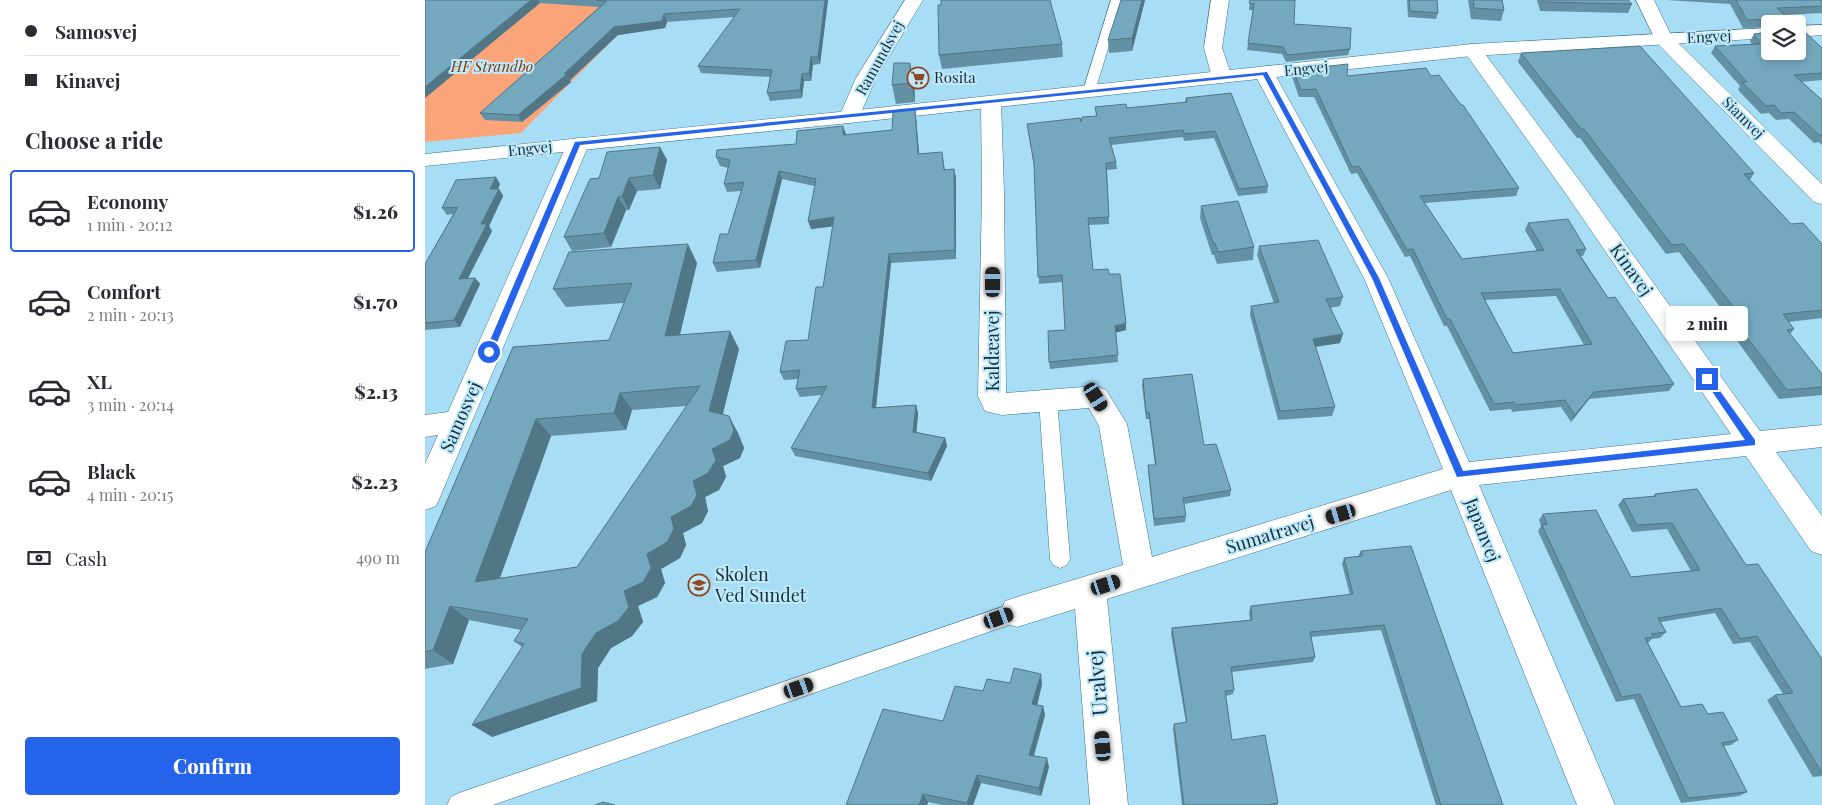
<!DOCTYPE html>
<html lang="en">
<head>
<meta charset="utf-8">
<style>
  body { margin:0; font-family:"Playfair Display",serif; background:#f2f2f3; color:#2b2b33; height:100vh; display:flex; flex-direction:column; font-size:19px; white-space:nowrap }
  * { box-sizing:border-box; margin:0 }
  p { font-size:16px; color:#7c7c81 }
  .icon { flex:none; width:28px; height:28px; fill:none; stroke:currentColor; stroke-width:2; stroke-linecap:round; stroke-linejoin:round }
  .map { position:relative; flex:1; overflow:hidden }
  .details { display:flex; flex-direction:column; background:#fff; width:425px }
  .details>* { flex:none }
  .top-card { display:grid; align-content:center; height:110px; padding:0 25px; background:#fff }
  .buttons { position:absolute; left:1336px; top:15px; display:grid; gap:10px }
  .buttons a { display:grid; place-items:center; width:45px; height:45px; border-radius:5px; background:#fff; box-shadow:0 2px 8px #0003; font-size:25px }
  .end { position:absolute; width:22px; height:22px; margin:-11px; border:6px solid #2563eb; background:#fff; box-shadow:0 0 0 2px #fff }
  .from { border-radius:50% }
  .bubble { position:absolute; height:35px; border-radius:5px; background:#fff; box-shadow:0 2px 8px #0003; font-size:16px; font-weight:800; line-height:35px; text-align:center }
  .car { position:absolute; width:15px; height:30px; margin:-15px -8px; border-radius:6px; box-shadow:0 0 4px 1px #0007; background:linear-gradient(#222 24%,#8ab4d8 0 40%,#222 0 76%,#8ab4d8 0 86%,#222 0) }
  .top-card b { display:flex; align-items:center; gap:18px; height:48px; font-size:19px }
  .top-card b+b { border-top:1px solid #e1e1e2 }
  .top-card i { width:12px; height:12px; background:#2b2b33 }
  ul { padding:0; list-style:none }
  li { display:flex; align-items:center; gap:15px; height:82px; margin:0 10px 8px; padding:0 15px; border:2px solid transparent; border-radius:5px }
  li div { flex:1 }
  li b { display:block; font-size:19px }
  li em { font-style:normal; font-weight:800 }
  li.active { border-color:#2563eb }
  li>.icon { width:45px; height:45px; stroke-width:1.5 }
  h2 { padding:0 25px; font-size:22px; line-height:60px }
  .pay { display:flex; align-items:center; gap:12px; height:55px; padding:0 25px; font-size:19px }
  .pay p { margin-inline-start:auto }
  .action { display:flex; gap:10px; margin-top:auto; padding:10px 25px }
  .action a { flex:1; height:58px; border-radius:5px; background:#2563eb; color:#fff; font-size:20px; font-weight:800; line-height:58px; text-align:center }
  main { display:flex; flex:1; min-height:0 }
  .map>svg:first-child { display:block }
  .green { fill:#fca479 }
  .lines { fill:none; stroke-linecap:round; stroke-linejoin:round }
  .service-casing { stroke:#3f7287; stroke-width:1 }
  .minor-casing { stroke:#3f7287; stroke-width:1 }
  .tertiary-casing { stroke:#3f7287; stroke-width:1 }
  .service { fill:#fff; fill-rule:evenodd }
  .minor { fill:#fff; fill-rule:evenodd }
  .tertiary { fill:#fff; fill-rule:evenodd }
  .wall { fill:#6490a3; fill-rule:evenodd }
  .shaded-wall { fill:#517685 }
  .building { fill:#74a8be; stroke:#517685; fill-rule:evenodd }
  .route { fill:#2563eb }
  .labels { text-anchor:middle; stroke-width:4; stroke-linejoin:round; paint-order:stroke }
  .far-street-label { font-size:15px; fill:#192e37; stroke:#bfeafc }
  .far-park-label { font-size:15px; font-style:italic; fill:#803402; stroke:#bfeafc }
  .far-poi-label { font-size:15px; fill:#192e37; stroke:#bfeafc; text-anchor:start }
  .street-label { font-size:18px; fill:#192e37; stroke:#bfeafc }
  .poi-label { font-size:18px; fill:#192e37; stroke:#bfeafc; text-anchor:start }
  .near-street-label { font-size:21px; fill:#192e37; stroke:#bfeafc }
</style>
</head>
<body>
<main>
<section class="details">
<div class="top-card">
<b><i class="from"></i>Samosvej</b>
<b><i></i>Kinavej</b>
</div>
<h2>Choose a ride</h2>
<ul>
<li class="active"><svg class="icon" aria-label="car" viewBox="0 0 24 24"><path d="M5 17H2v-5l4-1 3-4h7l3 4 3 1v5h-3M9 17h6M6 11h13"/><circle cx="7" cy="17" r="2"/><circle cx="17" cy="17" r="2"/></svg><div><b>Economy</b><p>1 min · 20:12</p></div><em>$1.26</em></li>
<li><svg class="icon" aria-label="car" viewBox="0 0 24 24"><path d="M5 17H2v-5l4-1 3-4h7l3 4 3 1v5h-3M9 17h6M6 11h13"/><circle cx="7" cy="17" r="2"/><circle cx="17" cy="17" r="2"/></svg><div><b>Comfort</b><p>2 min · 20:13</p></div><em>$1.70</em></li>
<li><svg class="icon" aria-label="car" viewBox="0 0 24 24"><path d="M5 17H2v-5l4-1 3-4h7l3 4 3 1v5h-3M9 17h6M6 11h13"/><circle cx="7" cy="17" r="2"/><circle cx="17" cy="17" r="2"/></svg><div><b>XL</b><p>3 min · 20:14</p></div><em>$2.13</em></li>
<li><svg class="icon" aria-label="car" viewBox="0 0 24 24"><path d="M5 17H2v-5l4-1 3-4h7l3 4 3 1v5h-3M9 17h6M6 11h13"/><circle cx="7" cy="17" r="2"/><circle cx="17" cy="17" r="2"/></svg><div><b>Black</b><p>4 min · 20:15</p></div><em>$2.23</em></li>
</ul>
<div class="pay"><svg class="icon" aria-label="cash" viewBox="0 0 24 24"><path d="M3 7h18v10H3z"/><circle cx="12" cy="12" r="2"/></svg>Cash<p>490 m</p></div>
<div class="action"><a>Confirm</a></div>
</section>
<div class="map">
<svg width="1397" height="805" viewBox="0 0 1397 805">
  <rect width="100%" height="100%" fill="#a8def5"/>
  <polygon class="green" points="0,0 227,0 96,133 0,142"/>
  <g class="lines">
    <g class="service-casing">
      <g id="service">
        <polygon points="686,0 698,0 670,91 668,94 660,94 658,91"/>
        <polygon points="623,393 629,395 632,400 645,559 642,565 635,568 628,565 625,559 614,400 617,395"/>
        <polygon points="592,602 599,605 602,612 599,619 592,622 68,805 22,805 26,797 34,793"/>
      </g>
    </g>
    <g class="minor-casing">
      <g id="minor">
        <polygon points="480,0 498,0 451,78 434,117 431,121 424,123 417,121 414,117 431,78"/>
        <polygon points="786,0 804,0 797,48 807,77 804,81 797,83 790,81 787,77 779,48"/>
        <polygon points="1211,0 1229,0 1247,37 1397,184 1397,204 1389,202 1232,43"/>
        <polygon points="1047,44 1054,46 1157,184 1335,431 1397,425 1397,447 1351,452 1397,516 1397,555 1386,551 1321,456 1054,485 1190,805 1152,805 1026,490 682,599 703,805 665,805 650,609 592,627 580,623 576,612 580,601 592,597 698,565 674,426 664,408 577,415 560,411 553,396 557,193 556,102 559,98 566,96 573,98 576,102 579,193 581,393 671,386 681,390 702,424 727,557 1018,469 939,278 829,73 832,69 839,67 846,69 849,73 963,278 1044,462 1306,434 1141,194 1038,50 1040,46"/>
        <polygon points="153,138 160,140 164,144 15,497 11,506 0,510 0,464 13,435 0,437 0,415 23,412 142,144 146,140"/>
      </g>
    </g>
    <g class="tertiary-casing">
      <g id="tertiary">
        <polygon points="1397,25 1397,35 1372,37 1372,26"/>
        <polygon points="1345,28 1345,38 1047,56 424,123 0,166 0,154 424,111 1047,44"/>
      </g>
    </g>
    <use href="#service" class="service"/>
    <use href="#minor" class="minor"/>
    <use href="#tertiary" class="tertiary"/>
  </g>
  <g class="wall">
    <polygon points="0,0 403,0 395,64 388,65 386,81 379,81 377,98 345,101 342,93 345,77 276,73 273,66 309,17 242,22 240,28 193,35 145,80 146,82 97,122 60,120 55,113 174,7 115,3 0,98"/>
    <polygon points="720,0 707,51 684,53 683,40"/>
    <polygon points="825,0 869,24 925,49 923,55 861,62 857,54 822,50 828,10 824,10"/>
    <polygon points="982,0 1012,0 1013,13 1011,19 983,17"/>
    <polygon points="1043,0 1077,0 1079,10 1076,21 1046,19"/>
    <polygon points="1112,0 1203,0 1207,4 1203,13 1115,11"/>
    <polygon points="1241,0 1397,0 1397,13 1360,15 1370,24 1345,24 1345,27 1318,28 1305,4"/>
    <polygon points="516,5 637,44 638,57 517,69 514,55"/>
    <polygon points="1375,31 1397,48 1397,80 1377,82 1397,100 1397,145 1394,142 1389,143 1364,119 1351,120 1344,113 1336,114 1313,90 1315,86 1286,53 1290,46 1327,45 1325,41 1329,34"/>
    <polygon points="1096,53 1329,173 1325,180 1366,224 1397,244 1397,318 1364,322 1369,329 1365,334 1397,374 1397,395 1354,399 1303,328 1307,323 1254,252 1241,254 1155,138 1152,138 1093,62"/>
    <polygon points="485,63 489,82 490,102 471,104 467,85"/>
    <path d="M868,70L922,76H1006L1094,188L1091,196L1000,203L1037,259L1112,251L1100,230L1103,223L1161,249L1158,256H1156L1183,298L1249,384L1244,391L1164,399L1146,422L1136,407L1087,412L1086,409L1065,411L1022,326H1019L985,256L980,257L932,173L926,174L889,97H874L867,77ZM1131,296L1159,345L1088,353L1060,300Z"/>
    <polygon points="761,98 843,186 842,193 813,196 789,138 759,141 758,137 686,145 691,162 692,169 682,170 684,224 664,225 668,270 684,274 701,330 691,332 693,362 625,369 624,362 640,330 638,282 614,284 609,167 602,124 656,122 671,116 670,107 702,108 760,102"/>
    <polygon points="490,109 491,118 494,154 517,152 520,170 529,169 531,178 531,259 466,263 451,408 491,405 493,413 491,432 520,438 522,446 506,481 370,456 366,448 397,395 375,397 371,389 373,379 359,380 355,372 383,340 398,287 408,226 386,229 389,186 357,179 335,268 292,272 288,263 303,234 316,191 302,192 299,184 303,168 295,166 291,157 371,144 421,135 467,130"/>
    <polygon points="235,147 242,160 235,189 212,191 204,210 201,210 186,247 147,251 139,237 174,178"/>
    <polygon points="75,184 73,189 74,189 78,196 64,226 67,231 43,278 50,278 55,284 35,327 0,330 0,264 28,214 22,215 17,208"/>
    <polygon points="776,206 829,247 828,260 792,264 789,255 787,255 775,218"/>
    <polygon points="834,246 918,297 915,306 905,308 915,343 891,347 910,407 907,416 853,420 825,315 826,306 849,303 832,255"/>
    <path d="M272,263L255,335L314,349L298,414L313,433L319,448L315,458L298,466L301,477L294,490L280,497L283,511L277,523L258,533L261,545L255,558L236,569L240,583L232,597L213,606L218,622L207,636L186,648L173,668L172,701L67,737L97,647L89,641L96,630L44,620L28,664L0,669V552L88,347L184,340L199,303L141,307L128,289ZM262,406L152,567L75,578L126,436L201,430L207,410Z"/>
    <polygon points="718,379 779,445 806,490 805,496 759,504 761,516 760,522 729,526 723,471 723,465 730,465 724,419 721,419 717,385"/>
    <polygon points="1230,494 1321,565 1397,659 1397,776 1388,777 1342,700 1350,695 1358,694 1325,642 1308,644 1290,613 1236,622 1241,632 1235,638 1227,639 1223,643 1256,707 1283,714 1313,740 1306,745 1299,746 1322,792 1314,796 1256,803 1209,699 1191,702 1113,531 1116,526 1114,520 1118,514 1206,577 1266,571 1242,529 1207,532 1193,505 1198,499 1228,497"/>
    <polygon points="936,551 1078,805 1011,805 956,630 886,637 890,657 888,662 807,672 809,690 808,694 801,696 807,740 853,803 852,805 757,805 748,729 749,724 761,723 746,634 747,628 825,620 824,612 826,606 925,595 917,564 919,558 933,556"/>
    <polygon points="585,683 617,684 612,705 618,706 620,715 609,756 624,767 616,796 556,783 548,805 517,805 503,802 502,805 421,805 518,721 558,691"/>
  </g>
  <g class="shaded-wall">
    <polygon points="106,0 113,0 115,3 0,98 0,87"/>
    <polygon points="400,0 403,0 395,64 393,57"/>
    <polygon points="717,0 720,0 707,51 707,38"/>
    <polygon points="239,14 242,22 240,28 193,35 145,80 146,82 97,122 93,115 139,74 189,27"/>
    <polygon points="386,57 388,65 386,81 384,73"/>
    <polygon points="485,63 489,82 490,102 486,83"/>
    <polygon points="377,74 379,81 377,98 375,90"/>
    <polygon points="490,109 491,118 495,163 493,154"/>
    <polygon points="418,126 421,134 420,144 418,135"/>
    <polygon points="235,147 242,160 235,189 228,175"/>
    <polygon points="529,169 531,178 531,259 530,250"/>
    <polygon points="354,171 357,179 335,268 331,260"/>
    <polygon points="71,177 75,184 69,196 65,189"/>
    <polygon points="204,178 212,191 204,210 197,196"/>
    <polygon points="74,189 78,196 64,226 67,231 39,286 34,279 56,224"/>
    <polygon points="193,197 201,210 186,247 179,233"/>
    <polygon points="409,217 412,226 386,229 383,221"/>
    <polygon points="263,244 272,263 250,354 240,336"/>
    <polygon points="464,254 466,263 450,416 447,408"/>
    <polygon points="50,278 55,284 35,327 29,320"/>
    <polygon points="701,323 701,330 690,333 690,326"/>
    <polygon points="305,331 314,349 294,428 284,411"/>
    <polygon points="918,334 915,343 886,347 888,339"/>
    <polygon points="1169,392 1164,399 1146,422 1150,415"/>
    <polygon points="195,393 207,410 201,430 189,413"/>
    <polygon points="491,405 493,413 491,440 488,432"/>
    <polygon points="304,416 313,433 319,448 315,458 298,466 301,477 294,490 280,497 283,511 277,523 258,533 261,545 255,558 236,569 240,583 232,597 213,606 218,622 207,636 186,648 173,668 172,701 67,737 47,725 157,654 246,517 287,449"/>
    <polygon points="111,419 126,436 68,597 50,582"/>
    <polygon points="520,438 522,446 506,481 503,473"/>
    <polygon points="25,606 44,620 28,664 8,650"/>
    <polygon points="616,674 617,684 610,714 607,704"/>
    <polygon points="618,706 620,715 606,764 604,755"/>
    <polygon points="622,758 624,767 616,796 614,788"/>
    <polygon points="552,775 556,783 548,805 543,805 542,803"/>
    <polygon points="498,794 503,802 502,805 494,805"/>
  </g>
  <g class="building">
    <polygon points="0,0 106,0 0,87"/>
    <polygon points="171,0 400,0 393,57 386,57 384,73 377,74 375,90 342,93 347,70 273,66 315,9 239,14 237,21 189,27 139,74 142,74 93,115 55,113 182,1"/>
    <polygon points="516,0 625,0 637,44 514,55 513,5 516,5"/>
    <polygon points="696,0 717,0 707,38 683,40"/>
    <polygon points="825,0 870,0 869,24 926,28 925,49 862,55 858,47 823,43 829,4 824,3"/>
    <polygon points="984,0 1012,0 1013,13 985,11"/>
    <polygon points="1048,0 1077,0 1079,10 1049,8"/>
    <polygon points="1118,0 1203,0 1207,4 1118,2"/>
    <polygon points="1311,0 1397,0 1397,6 1352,8 1370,24 1351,24 1351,19 1322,20"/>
    <polygon points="1372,26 1375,28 1375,31 1379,31 1397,48 1397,73 1369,75 1397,100 1397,135 1394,135 1369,112 1356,113 1349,105 1341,106 1317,82 1322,82 1290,46 1335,44 1329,34 1345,32 1345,51 1372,51"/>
    <polygon points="1215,46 1329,173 1319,174 1366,224 1378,223 1397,244 1397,310 1358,314 1369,329 1362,330 1397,374 1397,387 1362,390 1309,320 1318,319 1259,244 1247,245 1159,129 1156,129 1096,53"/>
    <polygon points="469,63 485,63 486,83 467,85"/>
    <path d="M923,64L922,76L1001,68L1006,76L1014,75L1036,105H1038L1094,188L995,196L1037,259L1119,250L1103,223L1143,219L1161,249L1151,250L1183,298L1190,297L1249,384L1169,392L1150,415L1140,400L1091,405L1089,402L1069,404L1025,319H1022L988,249L982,250L934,166L927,167L891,89L876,90L868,70ZM1135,289L1167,344L1088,353L1056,293Z"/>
    <polygon points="806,93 843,186 814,189 790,131 759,134 758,130 684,138 691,162 681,163 684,217 663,218 668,270 683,269 684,274 695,274 701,323 690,326 693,355 624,362 623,331 640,330 637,275 613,277 609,163 602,124 655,118 656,122 657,117 672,116 670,107 701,104 702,108 762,102 761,98"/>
    <polygon points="490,109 493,154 517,152 519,170 529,169 530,250 464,254 447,408 491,405 488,432 520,438 503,473 366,448 402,386 371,389 375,370 355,372 361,341 383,340 391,287 398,287 409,217 383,221 391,179 354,171 331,260 288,263 295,234 303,234 319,182 299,184 305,160 291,157 292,150 371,144 372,131 418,126 418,135 467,130 468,112"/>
    <polygon points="235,147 228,175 204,178 197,196 193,197 179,233 139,237 165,179 174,178 182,152"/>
    <polygon points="71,177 65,189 74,189 56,224 62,224 34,279 50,278 29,320 0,323 0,264 33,207 17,208 31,180"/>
    <polygon points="813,201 829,247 793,252 790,243 788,243 776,206"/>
    <polygon points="893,240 918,297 901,299 918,334 888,339 910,407 855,411 826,306 854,302 834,246"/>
    <path d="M263,244L240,336L305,331L284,411L304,416L309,430L305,440L287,449L291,460L283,473L268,481L272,495L266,506L246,517L249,529L242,542L222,554L226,568L218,582L199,591L204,607L193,621L171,633L157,654L156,688L47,725L99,644L89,641L103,619L25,606L8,650L0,652V552L88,347L184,340L207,283L128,289L144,252ZM275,386L152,567L50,582L111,419L189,413L195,393Z"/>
    <polygon points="767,374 779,445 791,444 806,490 758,498 761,516 729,519 723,465 731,465 724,412 721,413 718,379"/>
    <polygon points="1272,489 1321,565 1333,564 1397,659 1397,773 1350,695 1368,693 1332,636 1315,639 1296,608 1233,618 1241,632 1226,634 1229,637 1220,638 1256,707 1277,704 1283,714 1298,712 1313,740 1297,743 1322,792 1263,798 1215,694 1197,697 1117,525 1122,524 1118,514 1171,510 1206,577 1275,570 1247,523 1212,525 1198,499 1231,496 1230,494"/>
    <polygon points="986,546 1078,805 1016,805 959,625 885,632 890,657 806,667 809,690 800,691 807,740 840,735 853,803 842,805 759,805 749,724 762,722 747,628 827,620 826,606 928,594 919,558 937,556 936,551"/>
    <polygon points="589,668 616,674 607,704 618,706 604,755 622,758 614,788 552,775 542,803 498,794 494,805 421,805 458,709 518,721 530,686 558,691 562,679 585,683"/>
    <polygon points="178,802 190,805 170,805"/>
  </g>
  <polygon class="route" points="842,72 954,278 1038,471 1320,440 1280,381 1278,379 1282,376 1285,377 1330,440 1330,445 1032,477 947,278 838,75 155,145 68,352 64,355 60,352 150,142"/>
  <defs>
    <g id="supermarket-ring" transform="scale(1.125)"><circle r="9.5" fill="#bfeafc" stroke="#8f4823" stroke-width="1.5"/><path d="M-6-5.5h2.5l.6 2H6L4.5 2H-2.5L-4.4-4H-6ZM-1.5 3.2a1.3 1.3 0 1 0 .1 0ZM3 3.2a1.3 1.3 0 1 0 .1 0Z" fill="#8f4823"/></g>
    <g id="school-ring" transform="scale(1.125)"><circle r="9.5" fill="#bfeafc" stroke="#8f4823" stroke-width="1.5"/><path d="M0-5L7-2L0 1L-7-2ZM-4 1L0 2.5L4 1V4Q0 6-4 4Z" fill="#8f4823"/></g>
  </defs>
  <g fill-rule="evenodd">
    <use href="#supermarket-ring" x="493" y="78"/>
    <use href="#school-ring" x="274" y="585"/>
  </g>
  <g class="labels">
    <g class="far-street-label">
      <text transform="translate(1284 37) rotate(-3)" y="5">Engvej</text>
      <text transform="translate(455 58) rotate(-61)" y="5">Ramundsvej</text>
      <text transform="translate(881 69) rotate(-6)" y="5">Engvej</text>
      <text transform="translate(1318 118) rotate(45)" y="5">Siamvej</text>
      <text transform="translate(105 149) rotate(-6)" y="5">Engvej</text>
    </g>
    <g class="far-park-label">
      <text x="67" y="72">HF Strandbo</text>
    </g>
    <g class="far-poi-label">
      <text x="509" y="83">Rosita</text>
    </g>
    <g class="street-label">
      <text transform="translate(1206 270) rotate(55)" y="6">Kinavej</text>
      <text transform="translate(568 351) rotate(-90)" y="6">Kaldæavej</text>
      <text transform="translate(36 417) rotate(-66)" y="6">Samosvej</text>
      <text transform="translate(1057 530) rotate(69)" y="6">Japanvej</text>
      <text transform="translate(845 535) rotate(-17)" y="6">Sumatravej</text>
    </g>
    <g class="poi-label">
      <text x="290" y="581">Skolen<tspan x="290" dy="21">Ved Sundet</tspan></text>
    </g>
    <g class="near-street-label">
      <text transform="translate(673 683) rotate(-95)" y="7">Uralvej</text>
    </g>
  </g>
</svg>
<div class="buttons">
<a><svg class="icon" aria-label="layers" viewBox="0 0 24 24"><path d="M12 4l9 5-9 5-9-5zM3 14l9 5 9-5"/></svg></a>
</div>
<i class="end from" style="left:64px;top:352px"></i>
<i class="end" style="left:1282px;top:379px"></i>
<div class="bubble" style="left:1241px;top:306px;width:82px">2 min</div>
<i class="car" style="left:568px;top:282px;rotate:0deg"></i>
<i class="car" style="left:671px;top:397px;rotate:148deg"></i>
<i class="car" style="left:916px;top:514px;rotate:253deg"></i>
<i class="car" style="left:681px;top:585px;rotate:72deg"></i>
<i class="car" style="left:574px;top:618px;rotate:70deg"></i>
<i class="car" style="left:374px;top:688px;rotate:71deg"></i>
<i class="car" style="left:678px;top:746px;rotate:355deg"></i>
</div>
</main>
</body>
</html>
